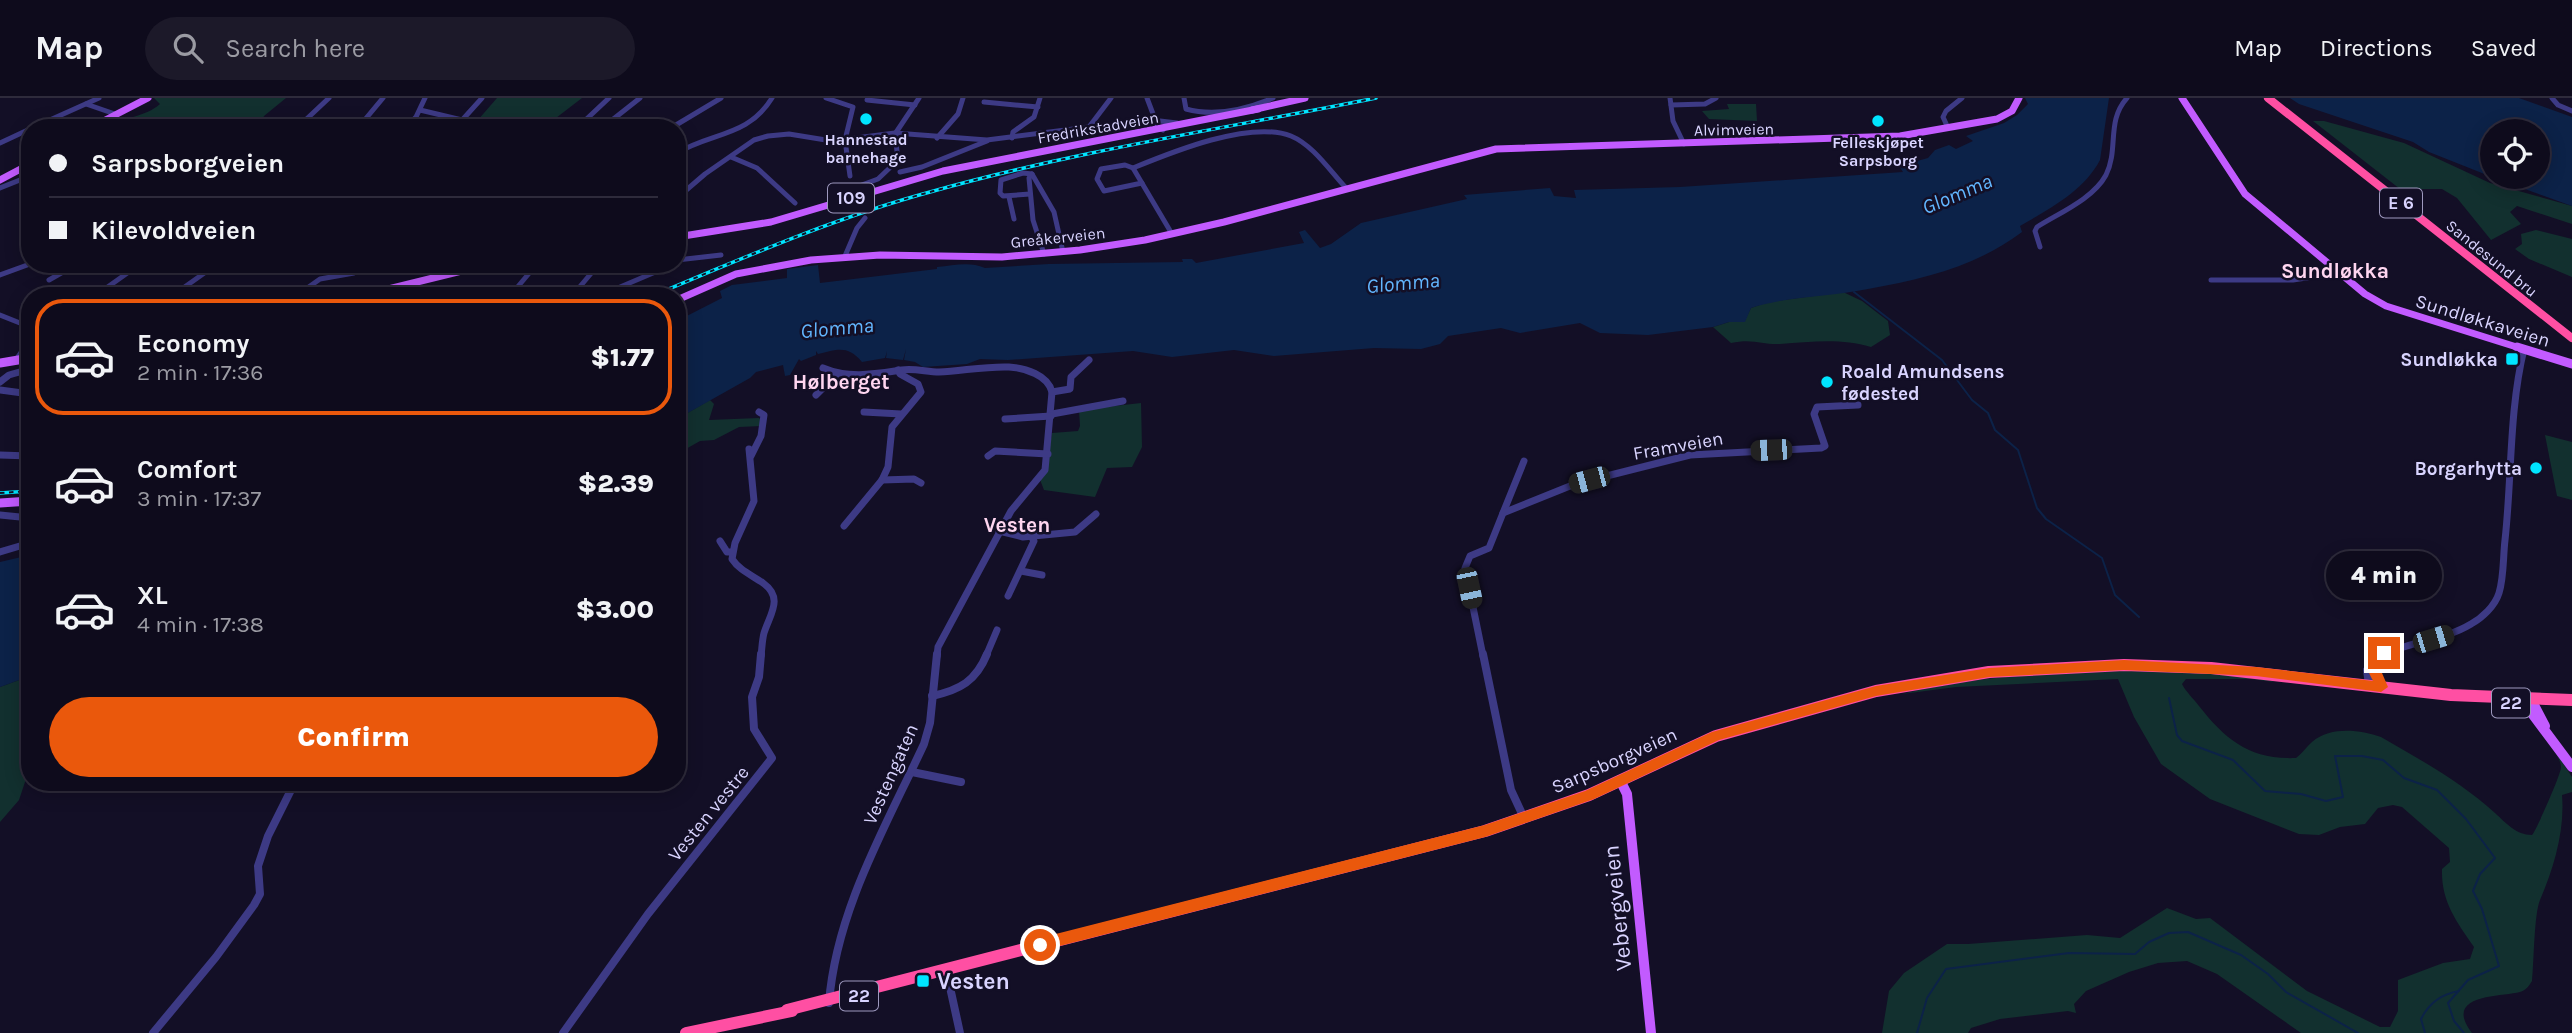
<!DOCTYPE html>
<html lang="en">
<head>
<meta charset="utf-8">
<style>
  body { margin:0; font-family:Karla,sans-serif; background:#1c1929; color:#f1f3f6; height:100vh; display:flex; flex-direction:column; font-size:26px; white-space:nowrap }
  * { box-sizing:border-box; margin:0 }
  p { font-size:23px; color:#9b9ba3 }
  .icon { flex:none; width:38px; height:38px; fill:none; stroke:currentColor; stroke-width:2; stroke-linecap:round; stroke-linejoin:round }
  .map { position:relative; flex:1; overflow:hidden }
  .panel { position:absolute; left:21px; top:189px; width:665px; height:504px; display:flex; flex-direction:column; background:#0e0b1c; border-radius:28px; box-shadow:0 4px 18px #0003,0 0 0 2px #2e2b3b }
  .panel>* { flex:none }
  .hud { position:absolute; left:21px; top:21px; width:665px; height:154px; border-radius:28px; box-shadow:0 4px 18px #0003,0 0 0 2px #2e2b3b; display:grid; align-content:center; height:154px; padding:0 28px; background:#0e0b1c }
  .tools { position:absolute; left:2480px; top:21px; display:grid; gap:14px }
  .tools a { display:grid; place-items:center; width:70px; height:70px; border-radius:50%; background:#0e0b1c; box-shadow:0 4px 18px #0003,0 0 0 2px #2e2b3b; font-size:35px }
  .end { position:absolute; width:32px; height:32px; margin:-16px; border:9px solid #ea580c; background:#fff; box-shadow:0 0 0 4px #fff }
  .from { border-radius:50% }
  .bubble { position:absolute; height:49px; border-radius:24px; background:#0e0b1c; box-shadow:0 4px 18px #0003,0 0 0 2px #2e2b3b; font-size:23px; font-weight:800; line-height:49px; text-align:center }
  .car { position:absolute; width:21px; height:42px; margin:-21px -10px; border-radius:9px; box-shadow:0 0 5px 2px #0007; background:linear-gradient(#222 24%,#8ab4d8 0 40%,#222 0 76%,#8ab4d8 0 86%,#222 0) }
  .hud b { display:flex; align-items:center; gap:24px; height:66px; font-size:26px }
  .hud b+b { border-top:2px solid #2e2b3b }
  .hud i { width:18px; height:18px; background:#f1f3f6 }
  ul { padding:12px 0 0; list-style:none }
  li { display:flex; align-items:center; gap:21px; height:116px; margin:0 14px 10px; padding:0 14px; border:4px solid transparent; border-radius:28px }
  li div { flex:1 }
  li b { display:block; font-size:26px }
  li em { font-style:normal; font-weight:800 }
  li.current { border-color:#ea580c }
  li>.icon { width:63px; height:63px; stroke-width:1.5 }
  .button { display:flex; gap:14px; margin-top:auto; padding:14px 28px }
  .button a { flex:1; height:80px; border-radius:42px; background:#ea580c; color:#fff; font-size:28px; font-weight:800; line-height:80px; text-align:center }
  header { display:flex; align-items:center; gap:42px; box-sizing:border-box; height:98px; padding:0 35px; background:#0e0b1c; border-bottom:2px solid #2e2b3b }
  header strong { font-size:33px }
  nav { display:flex; gap:38px; margin-inline-start:auto; font-size:24px }
  .search { width:490px; height:63px; background:#1c1929; display:flex; align-items:center; gap:18px; box-sizing:border-box; padding:0 24px; border-radius:38px; color:#9b9ba3; font-size:26px }
  .map>svg:first-child { display:block }
  .green { fill:#12302f }
  .water { fill:#0c2248 }
  .lines { fill:none; stroke-linecap:round; stroke-linejoin:round }
  .stream { stroke:#0c2248; stroke-width:2 }
  .minor-far2 { stroke:#3d3a85; stroke-width:5 }
  .minor-far1 { stroke:#3d3a85; stroke-width:7 }
  .minor { stroke:#3d3a85; stroke-width:8 }
  .major-far2 { stroke:#c25bff; stroke-width:7 }
  .major-far1 { stroke:#c25bff; stroke-width:9 }
  .major { stroke:#c25bff; stroke-width:10 }
  .highway-far1 { stroke:#ff4fa3; stroke-width:8 }
  .highway { stroke:#ff4fa3; stroke-width:12 }
  .rail-casing { stroke:#00e5ff; stroke-width:3.5 }
  .rail { stroke:#130f26; stroke-width:2; stroke-dasharray:4.5; stroke-linecap:butt }
  .route { fill:#ea580c }
  .poi-dot { fill:#00e5ff; stroke:#130f26; stroke-width:2.5 }
  .labels { text-anchor:middle; stroke-width:5; stroke-linejoin:round; paint-order:stroke }
  .far-street-label { font-size:16px; fill:#d9d4ff; stroke:#130f26 }
  .far-poi-label { font-size:16px; font-weight:bold; fill:#d9d4ff; stroke:#130f26 }
  .shield { fill:#130f26; stroke:#9e99be; stroke-width:2 }
  .shield-label { font-size:18px; font-weight:bold; fill:#d9d4ff }
  .street-label { font-size:19px; fill:#d9d4ff; stroke:#130f26 }
  .poi-label { font-size:19px; font-weight:bold; fill:#d9d4ff; stroke:#130f26; text-anchor:end }
  .water-label { font-size:21px; font-style:italic; fill:#62b6ff; stroke:#130f26 }
  .neighbourhood-label { font-size:21px; font-weight:bold; fill:#ffd6f0; stroke:#130f26 }
  .near-street-label { font-size:23px; fill:#d9d4ff; stroke:#130f26 }
  .near-poi-label { font-size:23px; font-weight:bold; fill:#d9d4ff; stroke:#130f26; text-anchor:start }
</style>
</head>
<body>
<header>
<strong>Map</strong>
<div class="search"><svg class="icon" aria-label="search" viewBox="0 0 24 24"><circle cx="10" cy="10" r="6"/><path d="M15 15l6 6"/></svg>Search here</div>
<nav><a>Map</a><a>Directions</a><a>Saved</a></nav>
</header>
<div class="map">
<svg width="2572" height="935" viewBox="0 0 2572 935">
  <rect width="100%" height="100%" fill="#130f26"/>
  <g class="green">
    <path d="M154,0H286L264,18L258,30H214L194,25L175,29L180,21L164,19L145,30H108C124,18 144,20 160,6Z"/>
    <polygon points="497,0 582,0 543,30 471,30"/>
    <polygon points="1727,6 1756,6 1757,23 1709,21 1702,13 1729,11"/>
    <polygon points="2313,23 2324,23 2404,45 2490,85 2572,108 2572,126 2517,108 2510,114 2521,126 2491,142 2457,100 2442,91 2400,91"/>
    <polygon points="2536,132 2572,141 2572,179 2529,161 2515,151 2522,146 2521,136"/>
    <path d="M1843,194L1862,203L1888,223L1890,237L1871,249C1841,240 1811,244 1780,246C1763,247 1753,240 1731,245L1713,229L1729,224H1744L1751,210L1768,204Z"/>
    <polygon points="710,302 714,306 709,322 759,320 762,323 761,328 739,329 714,342 700,343 677,356 677,321"/>
    <polygon points="1141,305 1142,349 1132,369 1107,370 1095,399 1044,392 1039,379 1047,365 1052,335 1078,333 1080,328 1079,312"/>
    <polygon points="2545,337 2572,344 2572,402 2557,398"/>
    <path d="M2170,572L2260,577L2274,584L2251,581H2186L2182,586C2186,594 2193,600 2199,608C2226,642 2250,662 2296,660C2303,655 2306,649 2312,644C2331,628 2360,632 2381,639C2421,662 2461,684 2495,715C2506,725 2516,737 2532,737C2536,733 2562,674 2561,669C2561,664 2557,658 2555,653L2572,679V694L2562,697C2565,732 2554,770 2540,802C2534,816 2534,864 2532,883C2529,888 2526,892 2520,894C2500,899 2442,896 2472,935H2301L2217,876L2187,863L2158,865L2129,874L2086,893L2074,906L2076,915L2068,913L2000,921L1971,930L1968,935H1882L1889,893L1904,875L1947,846H1968L2087,837L2120,840L2167,810L2196,821L2210,820L2307,893L2380,929H2390L2398,913V882L2443,865L2470,861L2474,849C2456,823 2441,803 2442,771L2450,764L2449,750L2402,709L2393,707L2378,710L2365,726L2340,729L2319,737L2299,736L2210,701L2161,666L2134,619L2118,581L1956,589L1902,596C1990,575 2080,573 2170,572Z"/>
    <polygon points="30,578 30,669 19,702 0,724 0,589"/>
  </g>
  <g class="water">
    <path d="M2025,0H2109L2100,62C2084,93 2049,111 2020,128L2022,134C1977,168 1924,181 1868,191C1829,199 1788,198 1751,210L1745,224H1729L1713,229L1648,237L1600,235L1580,225L1520,235L1501,230L1448,238L1440,246L1421,251L1374,250L1274,258L1234,252L1172,259L1133,253L1008,262L980,261L967,266L923,269L915,264L904,262L906,251L903,262L886,260L887,253L885,260L862,264C848,247 838,251 818,256L816,253V257L801,263L799,261L790,277L785,278L783,267L756,274L750,280L677,321V223L722,200L720,193L732,187L787,180V171L818,167L820,185L937,171V169C954,168 968,163 985,170L1049,166L1183,164L1182,161H1192L1196,165L1304,145L1299,134L1305,132L1320,150L1331,146L1361,125L1467,101L1464,97L1550,90L1554,98L1576,100L1574,92L1680,89L1903,74L1899,68L1928,60L1935,52L1949,47L1956,51L1973,43L1966,38L2004,25L2017,17L2028,6Z"/>
    <polygon points="2290,0 2519,0 2572,19 2572,108 2492,79 2538,79 2538,33 2492,33 2492,79 2429,54 2413,44 2299,6"/>
    <polygon points="30,457 30,578 0,589 0,464"/>
  </g>
  <g class="lines">
    <g class="stream">
      <polyline points="1854,194 1942,262 1972,302 1988,315 1995,332 2018,352 2037,410 2046,421 2102,460 2115,497 2139,519"/>
      <polyline points="2169,600 2177,637 2182,643 2233,662 2265,693 2301,696 2326,703 2343,699 2335,658 2362,658 2383,662 2404,680 2437,692 2466,721 2495,760 2480,776 2473,793 2482,811 2499,868 2468,882 2448,905 2454,923 2464,935"/>
      <polyline points="1917,935 1927,900 1946,871 2069,855 2135,856 2149,844 2169,835 2188,834 2241,857 2268,876 2286,894 2358,935"/>
      <path d="M2425,935L2421,921C2429,905 2441,896 2459,893"/>
    </g>
    <g class="minor-far2">
      <polyline points="826,0 853,9 845,42 850,78"/>
      <polyline points="1147,0 1158,29 1163,32"/>
      <path d="M1184,0L1186,11C1216,19 1245,12 1273,0"/>
      <polyline points="1670,0 1673,23 1684,46"/>
      <polyline points="2552,0 2558,7 2572,13"/>
      <polyline points="867,2 915,7"/>
      <polyline points="984,4 1038,9"/>
      <polyline points="86,6 115,16"/>
      <polyline points="1671,7 1705,6 1716,0"/>
      <polyline points="420,12 462,22"/>
      <polyline points="1160,23 1177,25"/>
      <polyline points="32,30 99,0"/>
      <polyline points="265,30 273,24"/>
      <polyline points="297,30 329,0"/>
      <polyline points="358,30 383,0"/>
      <polyline points="406,30 416,19 425,0"/>
      <polyline points="455,30 482,0"/>
      <polyline points="577,30 609,0"/>
      <polyline points="602,30 640,0"/>
      <polyline points="671,30 721,0"/>
      <polyline points="1948,30 1943,19 1946,13 1962,0"/>
      <polyline points="937,40 958,16 963,0"/>
      <polyline points="1012,40 1013,34 1034,19 1040,0"/>
      <polyline points="0,45 30,31"/>
      <path d="M677,55C712,34 748,39 772,0"/>
      <polyline points="731,59 757,70 795,105"/>
      <polyline points="1133,70 1125,67 1101,71 1097,81 1104,93 1142,85"/>
      <polyline points="900,74 922,69 987,43"/>
      <polyline points="1032,76 1029,80 1033,122 1044,156"/>
      <polyline points="0,90 30,78"/>
      <polyline points="851,91 878,81 898,62 895,36 919,0"/>
      <polyline points="1030,96 1003,98 1000,95 1001,82 1023,75 1032,76 1054,114 1063,154"/>
      <polyline points="1009,99 1014,121"/>
      <polyline points="677,100 705,76 754,42 768,38 789,36 832,43 895,35 987,42 1089,29 1111,0"/>
      <path d="M1172,136L1133,70C1172,54 1250,22 1291,38C1313,47 1330,73 1346,90"/>
      <path d="M2040,149L2035,133L2037,129C2059,115 2093,101 2106,77C2119,51 2106,23 2127,0"/>
      <polyline points="845,158 857,130 865,120"/>
      <polyline points="677,162 721,157"/>
      <polyline points="595,172 642,166"/>
      <polyline points="0,177 30,166"/>
      <polyline points="49,182 77,166"/>
      <polyline points="2211,182 2293,182 2339,175"/>
      <polyline points="95,198 140,166"/>
      <polyline points="172,198 217,166"/>
      <polyline points="296,198 320,181 354,175 368,166"/>
      <polyline points="510,198 536,167"/>
      <polyline points="572,198 599,166"/>
      <polyline points="599,198 653,175 666,166"/>
      <polyline points="0,217 30,229"/>
      <polyline points="25,251 30,243"/>
    </g>
    <g class="minor-far1">
      <polyline points="17,262 26,249"/>
      <path d="M823,270C849,281 875,276 902,272C914,270 927,274 939,274C962,273 986,268 1009,269C1025,270 1048,277 1052,294L1045,372L1011,413L938,549L937,558"/>
      <polyline points="0,284 9,277 30,271"/>
      <polyline points="0,292 30,296"/>
      <polyline points="1052,294 1070,291 1071,279 1089,262"/>
      <polyline points="816,297 837,276"/>
      <polyline points="864,314 901,316"/>
      <polyline points="1052,316 1123,303"/>
      <polyline points="1005,321 1051,318"/>
      <path d="M749,351L754,403L735,445L732,461C740,473 752,477 763,485C784,500 770,516 764,535C762,543 762,550 761,558"/>
      <polyline points="0,357 30,358"/>
      <polyline points="751,358 761,338 764,317 759,314"/>
      <polyline points="988,358 995,353 1048,356"/>
      <polyline points="882,382 914,381 921,385"/>
      <polyline points="1503,415 1524,363"/>
      <polyline points="0,417 30,420"/>
      <polyline points="844,428 882,382 888,369 892,329 921,294 918,286 900,276 898,272"/>
      <polyline points="999,433 1023,439 1075,434 1096,416"/>
      <polyline points="720,443 727,454 732,454"/>
      <polyline points="0,454 30,445"/>
      <polyline points="1021,473 1042,477"/>
      <polyline points="1008,498 1034,443 1031,438"/>
      <polyline points="986,558 997,532"/>
      <polyline points="1483,558 1465,470 1470,458 1489,450 1503,415 1575,386 1690,357 1821,350 1825,348 1814,316 1817,309 1858,307"/>
      <path d="M2381,558C2409,543 2443,543 2471,526C2482,520 2495,508 2499,495C2504,479 2503,459 2505,442C2512,379 2509,313 2524,251"/>
    </g>
    <g class="minor">
      <polyline points="1483,556 1511,692 1524,720"/>
      <polyline points="2377,560 2376,575 2381,589"/>
      <polyline points="2369,587 2367,572 2384,556"/>
      <path d="M932,598C960,592 976,583 987,556"/>
      <polyline points="912,674 961,684"/>
      <polyline points="946,871 960,935"/>
      <path d="M829,905C836,813 886,728 924,646L930,625L937,556"/>
      <polyline points="153,935 216,859 254,807 260,796 258,768 268,738 295,684"/>
      <polyline points="563,935 648,816 772,660 754,631 752,599 759,579 761,556"/>
    </g>
    <g class="major-far2">
      <polyline points="2182,0 2245,96 2365,196 2386,208 2523,251"/>
      <polyline points="1252,12 1305,0"/>
      <polyline points="90,30 148,0"/>
      <polyline points="0,82 30,66"/>
      <polyline points="677,139 771,124 943,73 1258,11"/>
      <polyline points="360,198 490,166"/>
      <polyline points="677,202 736,176 811,162 880,157 1002,159 1080,152 1145,142 1224,124 1496,51 1900,38 1997,21 2012,13 2019,0"/>
    </g>
    <g class="major-far1">
      <polyline points="2517,249 2572,266"/>
      <polyline points="0,265 30,260"/>
      <polyline points="0,405 30,403"/>
    </g>
    <g class="major">
      <polyline points="2526,601 2525,606 2572,669"/>
      <polyline points="2526,601 2534,607 2545,628"/>
      <polyline points="1620,682 1627,696 1651,935"/>
    </g>
    <polyline class="highway-far1" points="2268,0 2572,240"/>
    <g class="highway">
      <polyline points="787,912 1485,733 1589,697 1716,638 1876,593 1989,574 2124,567 2211,570 2451,597 2572,602"/>
      <polyline points="686,935 792,913"/>
    </g>
    <g class="rail-casing">
      <g id="rail">
        <path d="M652,198C743,160 834,120 930,94C1076,53 1227,30 1376,0"/>
        <polyline points="0,395 30,393"/>
      </g>
    </g>
    <use href="#rail" class="rail"/>
  </g>
  <polygon class="route" points="2384,550 2390,555 2381,565 2382,575 2388,589 2381,594 2256,578 2124,572 1989,579 1876,598 1719,642 1594,701 1485,739 1040,853 1033,847 1040,840 1485,727 1585,693 1712,634 1876,588 1989,570 2124,562 2256,569 2373,583 2369,575 2371,558"/>
  <g class="poi-dot">
    <circle cx="866" cy="21" r="7"/>
    <circle cx="1878" cy="23" r="7"/>
    <rect x="2505" y="254" width="14" height="14" rx="3.5"/>
    <circle cx="1827" cy="284" r="7"/>
    <circle cx="2536" cy="370" r="7"/>
    <rect x="916" y="876" width="14" height="14" rx="3.5"/>
  </g>
  <g class="labels">
    <g class="far-street-label">
      <text transform="translate(1098 29) rotate(-10)" y="6">Fredrikstadveien</text>
      <text transform="translate(1734 31) rotate(-1)" y="6">Alvimveien</text>
      <text transform="translate(1058 139) rotate(-6)" y="6">Greåkerveien</text>
      <text transform="translate(2492 160) rotate(39)" y="6">Sandesund bru</text>
    </g>
    <g class="far-poi-label">
      <text x="866" y="47">Hannestad<tspan x="866" dy="18">barnehage</tspan></text>
      <text x="1878" y="50">Felleskjøpet<tspan x="1878" dy="18">Sarpsborg</tspan></text>
    </g>
    <g class="shield">
      <rect x="828" y="85.5" width="46" height="29" rx="5"/>
      <rect x="2380" y="90.5" width="42" height="29" rx="5"/>
      <rect x="2492" y="590.5" width="38" height="29" rx="5"/>
      <rect x="840" y="883.5" width="38" height="29" rx="5"/>
    </g>
    <g class="shield-label">
      <text x="851" y="106">109</text>
      <text x="2401" y="111">E 6</text>
      <text x="2511" y="611">22</text>
      <text x="859" y="904">22</text>
    </g>
    <g class="street-label">
      <text transform="translate(2483 222) rotate(17)" y="7">Sundløkkaveien</text>
      <text transform="translate(1678 347) rotate(-10)" y="7">Framveien</text>
      <text transform="translate(1614 662) rotate(-24)" y="7">Sarpsborgveien</text>
      <text transform="translate(890 676) rotate(-66)" y="7">Vestengaten</text>
      <text transform="translate(708 715) rotate(-51)" y="7">Vesten vestre</text>
    </g>
    <g class="poi-label">
      <text x="2498" y="268">Sundløkka</text>
      <text x="1841" y="280" text-anchor="start">Roald Amundsens<tspan x="1841" dy="22">fødested</tspan></text>
      <text x="2522" y="377">Borgarhytta</text>
    </g>
    <g class="water-label">
      <text transform="translate(1957 96) rotate(-23)" y="7">Glomma</text>
      <text transform="translate(1403 185) rotate(-5)" y="7">Glomma</text>
      <text transform="translate(837 230) rotate(-5)" y="7">Glomma</text>
    </g>
    <g class="neighbourhood-label">
      <text x="2335" y="180">Sundløkka</text>
      <text x="841" y="291">Hølberget</text>
      <text x="1017" y="434">Vesten</text>
    </g>
    <g class="near-street-label">
      <text transform="translate(1617 810) rotate(-96)" y="8">Vebergveien</text>
    </g>
    <g class="near-poi-label">
      <text x="937" y="891">Vesten</text>
    </g>
  </g>
</svg>
<div class="tools">
<a><svg class="icon" aria-label="locate" viewBox="0 0 24 24"><circle cx="12" cy="12" r="6"/><path d="M12 2v4M12 18v4M2 12h4M18 12h4"/></svg></a>
</div>
<i class="end from" style="left:1040px;top:847px"></i>
<i class="end" style="left:2384px;top:555px"></i>
<div class="bubble" style="left:2326px;top:453px;width:116px">4 min</div>
<i class="car" style="left:1771px;top:352px;rotate:268deg"></i>
<i class="car" style="left:1589px;top:382px;rotate:255deg"></i>
<i class="car" style="left:1469px;top:490px;rotate:168deg"></i>
<i class="car" style="left:2433px;top:541px;rotate:73deg"></i>
<div class="hud">
<b><i class="from"></i>Sarpsborgveien</b>
<b><i></i>Kilevoldveien</b>
</div>
<section class="panel">
<ul>
<li class="current"><svg class="icon" aria-label="car" viewBox="0 0 24 24"><path d="M5 17H2v-5l4-1 3-4h7l3 4 3 1v5h-3M9 17h6M6 11h13"/><circle cx="7" cy="17" r="2"/><circle cx="17" cy="17" r="2"/></svg><div><b>Economy</b><p>2 min · 17:36</p></div><em>$1.77</em></li>
<li><svg class="icon" aria-label="car" viewBox="0 0 24 24"><path d="M5 17H2v-5l4-1 3-4h7l3 4 3 1v5h-3M9 17h6M6 11h13"/><circle cx="7" cy="17" r="2"/><circle cx="17" cy="17" r="2"/></svg><div><b>Comfort</b><p>3 min · 17:37</p></div><em>$2.39</em></li>
<li><svg class="icon" aria-label="car" viewBox="0 0 24 24"><path d="M5 17H2v-5l4-1 3-4h7l3 4 3 1v5h-3M9 17h6M6 11h13"/><circle cx="7" cy="17" r="2"/><circle cx="17" cy="17" r="2"/></svg><div><b>XL</b><p>4 min · 17:38</p></div><em>$3.00</em></li>
</ul>
<div class="button"><a>Confirm</a></div>
</section>
</div>
</body>
</html>
